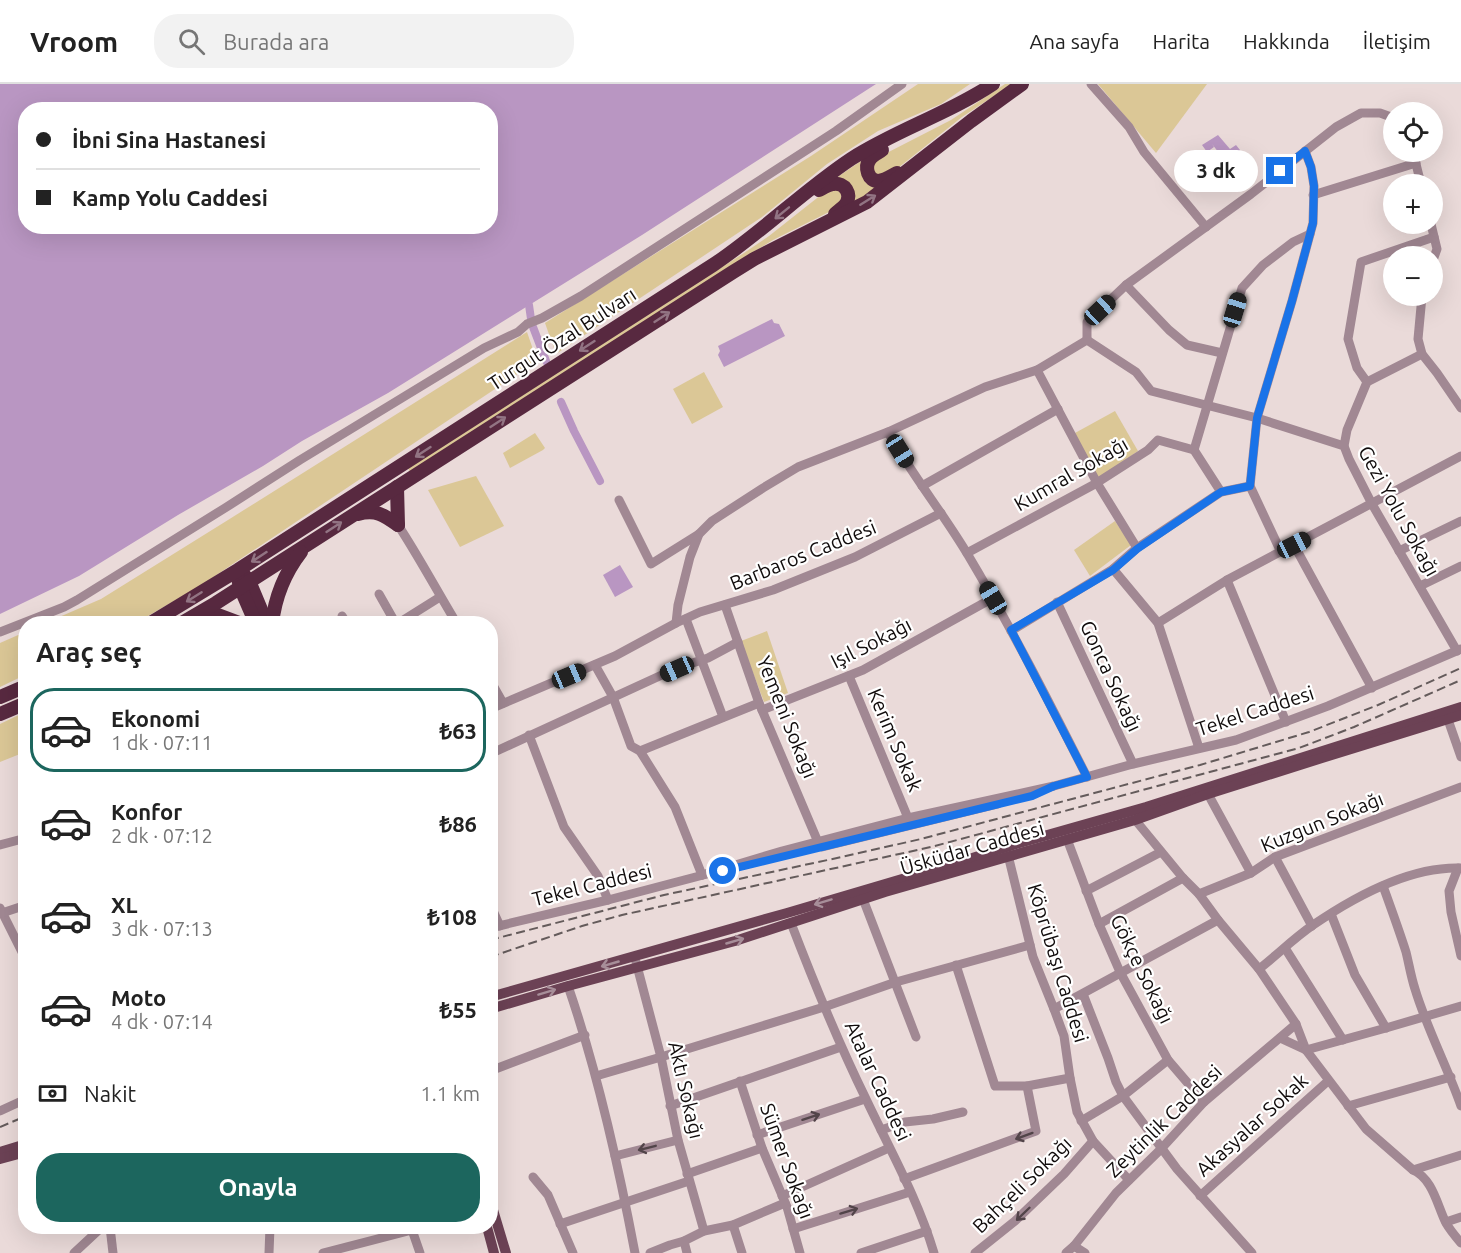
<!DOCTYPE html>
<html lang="tr">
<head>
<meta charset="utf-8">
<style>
  body { margin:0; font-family:Ubuntu,sans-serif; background:#f2f2f2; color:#222; height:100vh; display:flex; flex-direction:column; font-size:22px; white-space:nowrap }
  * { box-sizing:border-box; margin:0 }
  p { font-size:20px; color:#767676 }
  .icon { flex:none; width:33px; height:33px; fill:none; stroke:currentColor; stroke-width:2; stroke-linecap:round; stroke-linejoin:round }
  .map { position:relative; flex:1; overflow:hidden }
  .details { position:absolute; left:18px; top:532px; width:480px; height:618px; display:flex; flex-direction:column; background:#fff; border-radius:24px; box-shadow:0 6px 24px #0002 }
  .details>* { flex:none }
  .banner { position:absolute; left:18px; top:18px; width:480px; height:132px; border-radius:24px; box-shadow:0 6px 24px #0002; display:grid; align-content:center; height:132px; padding:0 18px; background:#fff }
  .buttons { position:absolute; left:1383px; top:18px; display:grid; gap:12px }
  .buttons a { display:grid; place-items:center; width:60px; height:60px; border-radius:50%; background:#fff; box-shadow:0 6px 24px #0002; font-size:30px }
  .end { position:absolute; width:27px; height:27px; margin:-14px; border:8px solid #1a73e8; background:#fff; box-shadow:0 0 0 3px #fff }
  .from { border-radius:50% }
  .bubble { position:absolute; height:42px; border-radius:21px; background:#fff; box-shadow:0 6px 24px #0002; font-size:20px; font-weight:700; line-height:42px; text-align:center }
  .car { position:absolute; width:18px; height:36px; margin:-18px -9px; border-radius:8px; box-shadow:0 0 4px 2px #0007; background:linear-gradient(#222 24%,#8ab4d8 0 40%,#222 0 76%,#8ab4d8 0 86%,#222 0) }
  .banner b { display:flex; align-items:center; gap:21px; height:57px; font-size:22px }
  .banner b+b { border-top:2px solid #e0e0e0 }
  .banner i { width:15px; height:15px; background:#222 }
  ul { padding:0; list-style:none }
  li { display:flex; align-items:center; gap:18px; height:84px; margin:0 12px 9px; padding:0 6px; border:3px solid transparent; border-radius:24px }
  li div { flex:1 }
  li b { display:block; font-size:22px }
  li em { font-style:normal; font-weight:700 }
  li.selected { border-color:#1c665e }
  li>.icon { width:54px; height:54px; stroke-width:1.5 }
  h2 { padding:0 18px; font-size:27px; line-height:72px }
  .pay { display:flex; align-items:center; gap:15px; height:66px; padding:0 18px; font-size:22px }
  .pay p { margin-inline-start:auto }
  .primary-button { display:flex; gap:12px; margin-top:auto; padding:12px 18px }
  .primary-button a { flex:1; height:69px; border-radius:24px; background:#1c665e; color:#fff; font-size:24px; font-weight:700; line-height:69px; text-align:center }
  header { display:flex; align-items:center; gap:36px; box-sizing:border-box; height:84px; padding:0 30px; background:#fff; border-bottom:2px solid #e0e0e0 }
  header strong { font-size:28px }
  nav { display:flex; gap:33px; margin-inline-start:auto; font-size:21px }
  .search { width:420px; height:54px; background:#f2f2f2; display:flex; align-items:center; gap:15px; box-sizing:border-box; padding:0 21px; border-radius:24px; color:#767676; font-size:22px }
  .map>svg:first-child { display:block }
  .green { fill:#dbc796 }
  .water { fill:#b996c2; fill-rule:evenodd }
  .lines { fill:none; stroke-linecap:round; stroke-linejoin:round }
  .canal { stroke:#b996c2; stroke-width:8 }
  .minor { stroke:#a18893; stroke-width:9 }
  .major { stroke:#6c4255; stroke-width:10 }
  .highway { stroke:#582940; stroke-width:14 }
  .rail { stroke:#645b5b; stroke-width:2; stroke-dasharray:9 4.5; stroke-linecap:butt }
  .oneway { stroke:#927483 }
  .oneway2 { stroke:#a78e99 }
  .oneway3 { stroke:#524449 }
  .route { stroke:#1a73e8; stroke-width:8 }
  .labels { text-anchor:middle; stroke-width:4.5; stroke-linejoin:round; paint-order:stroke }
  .street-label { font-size:20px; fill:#110c0c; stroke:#fff }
</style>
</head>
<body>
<header>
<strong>Vroom</strong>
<div class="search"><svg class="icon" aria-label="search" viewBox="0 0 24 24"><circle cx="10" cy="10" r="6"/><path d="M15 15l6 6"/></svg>Burada ara</div>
<nav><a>Ana sayfa</a><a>Harita</a><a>Hakkında</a><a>İletişim</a></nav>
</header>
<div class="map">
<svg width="1461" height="1169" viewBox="0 0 1461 1169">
  <rect width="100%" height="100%" fill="#eadad9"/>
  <g class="green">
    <polygon points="918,0 970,0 941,20 878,47 827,80 762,133 556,270 545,239 811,72"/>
    <polygon points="1005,0 1012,0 962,33 888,92 877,95 871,80 875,75 951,36"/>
    <polygon points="1098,0 1207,0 1156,69"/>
    <path d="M864,75L880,101L853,120C852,104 854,97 836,94Z"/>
    <polygon points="831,103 842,104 841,122 773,156 740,176 410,388 408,384 744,169 769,152"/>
    <polygon points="527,248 537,277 200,502 134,540 43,540 101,515 228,436"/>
    <polygon points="704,288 723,323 692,340 673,305"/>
    <polygon points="1115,327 1138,367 1098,395 1075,349"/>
    <polygon points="535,349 545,364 543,366 510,384 503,369"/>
    <polygon points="476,392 504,442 460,463 428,406"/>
    <polygon points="1115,437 1131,461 1090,492 1074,466"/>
    <polygon points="767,547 788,609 764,618 741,557"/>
    <polygon points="25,548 25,591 0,603 0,559"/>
    <polygon points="25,628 25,668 0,678 0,640"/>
  </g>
  <g class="water">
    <path d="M0,0H876L642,151L388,309L302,357L263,382L178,431L79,492L0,530ZM26,26H490V142H26Z"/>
    <polygon points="1218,51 1230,65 1236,61 1240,66 1226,78 1212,60 1214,63 1207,68 1202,61"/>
    <polygon points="772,235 774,239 779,240 785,252 724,283 718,271 720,267 718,262"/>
    <polygon points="620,481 633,503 615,513 603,491"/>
  </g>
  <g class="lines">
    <g class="canal">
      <polyline points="529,221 531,235"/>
      <polyline points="533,243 546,277"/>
      <polyline points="561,318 574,347 600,397"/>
    </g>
    <g class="minor">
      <polyline points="1091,0 1129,43 1144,68 1206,143"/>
      <polyline points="1413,68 1421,100"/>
      <polyline points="1313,111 1416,79"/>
      <polyline points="1431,140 1437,165 1432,179"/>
      <polyline points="1126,201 1169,246 1187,261 1222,269"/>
      <polyline points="1422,212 1418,255 1422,270 1437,289 1461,324"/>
      <polyline points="1087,256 1136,288 1151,307 1257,334 1344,362 1349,375 1372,420 1457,567"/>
      <polyline points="1087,256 1087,238 1126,201 1251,110 1336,43 1361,29 1380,29 1394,34"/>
      <polyline points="1037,286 1097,399 1137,464"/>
      <polyline points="1367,298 1357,284 1348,255 1361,178 1434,153"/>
      <path d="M888,348C912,391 943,429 968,471C1011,543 1049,618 1087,693"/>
      <polyline points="1344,362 1347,346 1367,298 1422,270"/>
      <polyline points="922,402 1058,325"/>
      <polyline points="1221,408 1194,366 1242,204 1263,181 1293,158 1310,150"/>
      <polyline points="619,416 651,480 699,450"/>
      <path d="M398,441C419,473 437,507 457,540"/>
      <polyline points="1294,461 1372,604"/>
      <polyline points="1399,467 1461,437"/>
      <polyline points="1281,468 1250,402 1257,334 1292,217 1313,139 1314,102 1311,83 1305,67"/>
      <polyline points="967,469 1095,400 1148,366 1158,356 1194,366"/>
      <polyline points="1113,485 1158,539 1199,664"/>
      <polyline points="1227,496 1461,372"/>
      <polyline points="1420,502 1461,482"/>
      <polyline points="379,510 396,540"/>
      <polyline points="1057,518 1133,680"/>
      <polyline points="725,521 759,619 818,758"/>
      <polyline points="342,532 347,540"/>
      <polyline points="686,535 723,633"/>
      <polyline points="676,539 678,521 690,473 699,450 712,437 763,404 798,383 888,348 985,303 1037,286 1087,256"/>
      <polyline points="1158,539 1227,496 1286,638"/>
      <polyline points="397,540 440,513"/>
      <polyline points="1011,547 1113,485 1137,464 1221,408 1250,402"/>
      <polyline points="0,548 64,523 77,516 225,424 300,376 484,264 518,248 527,240 542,234 581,212 836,47 902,0"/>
      <polyline points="595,581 613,613 631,662 640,667 675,723 702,791"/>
      <polyline points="849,592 908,734"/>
      <polyline points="490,596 503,619"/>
      <polyline points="490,625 615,572 676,539 700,528 773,506 855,473 941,429"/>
      <polyline points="762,626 863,586 993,514"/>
      <polyline points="1446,630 1461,673"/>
      <polyline points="529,651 564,743 598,792 608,816"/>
      <polyline points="640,667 759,619"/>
      <polyline points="490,670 677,584 708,574 738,558"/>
      <polyline points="1208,710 1251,789"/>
      <path d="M1132,732L1183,794L1199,810L1218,836L1259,885L1296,940L1306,966L1366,1045L1413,1086C1433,1095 1437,1121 1446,1139C1450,1146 1455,1152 1461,1159"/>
      <polyline points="1067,755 1099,840 1120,888 1168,976 1204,1018"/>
      <polyline points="0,761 26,754"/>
      <polyline points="822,763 998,720"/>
      <polyline points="1007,767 1033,873 1054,925 1064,952 1070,994 1077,1028 1093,1057 1129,1096"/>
      <polyline points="1275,773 1312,842"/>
      <polyline points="1458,784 1449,807 1451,828 1461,872"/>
      <polyline points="702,791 782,767 908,734 1054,702 1133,680 1236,656 1328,622 1461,565"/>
      <path d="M1383,802C1391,824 1399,846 1406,868C1409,880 1411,893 1415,905C1427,945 1447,982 1461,1022"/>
      <polyline points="1086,807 1161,768"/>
      <polyline points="1199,810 1251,789 1275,773 1461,703"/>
      <polyline points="863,815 916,953"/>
      <polyline points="490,820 500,842"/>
      <polyline points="0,824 26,876"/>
      <polyline points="2,829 26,821"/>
      <polyline points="1331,830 1355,891 1386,944"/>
      <path d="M791,839C814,899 838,958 866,1015C890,1066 918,1115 934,1169"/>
      <polyline points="1099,840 1183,794"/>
      <polyline points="490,844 608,816 707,790"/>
      <polyline points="1285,864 1343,956"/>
      <polyline points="636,878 661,973 678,1056 704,1147"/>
      <polyline points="956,881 995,1002 1027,1002 1070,994"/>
      <path d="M1259,885C1277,871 1294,854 1313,841C1354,813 1410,782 1461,784"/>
      <path d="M568,902C598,989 618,1079 635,1169"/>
      <polyline points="1083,910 1108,974 1116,998 1123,1012 1177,1085 1252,1169"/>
      <polyline points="1054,925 1218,836"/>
      <polyline points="1280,954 1306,966"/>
      <polyline points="1306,966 1386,944 1461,922"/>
      <polyline points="490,987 585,951"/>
      <polyline points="596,992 661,973 824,923 896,898 1030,861"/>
      <polyline points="740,997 762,1064 787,1123 800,1169"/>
      <polyline points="670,1022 841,963"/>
      <polyline points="1348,1022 1451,993"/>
      <polyline points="0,1027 26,1015"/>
      <polyline points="1081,1037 1123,1012 1168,976"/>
      <polyline points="881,1046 905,1038 933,1035 963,1028"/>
      <polyline points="757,1051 865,1015"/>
      <polyline points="615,1072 678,1056"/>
      <polyline points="1413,1086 1461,1071"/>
      <polyline points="687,1090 762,1064"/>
      <polyline points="533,1093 548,1111 573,1169"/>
      <polyline points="904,1095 1036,1047 1027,1002"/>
      <polyline points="782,1112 889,1064"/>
      <polyline points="1200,1112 1328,997"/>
      <polyline points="1446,1138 1461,1133"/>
      <polyline points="560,1140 689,1097"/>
      <polyline points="733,1141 742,1169"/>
      <polyline points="110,1143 113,1169"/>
      <polyline points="411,1143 420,1169"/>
      <polyline points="793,1145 910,1108"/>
      <polyline points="684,1157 687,1169"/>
      <polyline points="1074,1162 1085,1169"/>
      <polyline points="74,1169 102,1143"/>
      <polyline points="269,1169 270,1143"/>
      <polyline points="323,1169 412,1146"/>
      <polyline points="650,1169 670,1161 684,1157 704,1147 733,1141 785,1119"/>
      <polyline points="861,1169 927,1147"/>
      <polyline points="975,1169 1015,1137 1064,1090 1093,1057"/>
      <polyline points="1066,1169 1074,1162 1116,1109 1161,1065 1204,1018 1296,940"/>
    </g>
    <g class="major">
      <polyline points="490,913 787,829 963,777 1016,760 1146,723 1461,623"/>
      <polyline points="490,925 568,902 735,857 885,808 1135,736 1208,710 1322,674 1461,631"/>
      <polyline points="0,1068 26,1060"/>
      <polyline points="0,1075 26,1068"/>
      <polyline points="490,1116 506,1169"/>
      <polyline points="487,1143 494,1169"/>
    </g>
    <g class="highway">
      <path d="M882,66C878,69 873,71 870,75C864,83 868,98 879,97C885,96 891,92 897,89"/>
      <path d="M819,106C823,104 828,101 833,100C845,98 852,110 846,120C843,124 838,127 835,130"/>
      <polyline points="397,403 398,441"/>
      <path d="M358,430C376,425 384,431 398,441"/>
      <polyline points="244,491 249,497 267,540"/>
      <polyline points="238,494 240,503 256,540"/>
      <polyline points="196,534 218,531 242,540"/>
      <path d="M149,540L238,486L713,181C761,149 803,107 851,75C896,46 948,30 993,0"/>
      <polyline points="180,540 216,519 733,188 754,175 867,118 971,37 1022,0"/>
      <path d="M272,540C275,513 284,490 301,468"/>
      <polyline points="0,613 26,602"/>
      <polyline points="0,630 26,619"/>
    </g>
    <g class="rail">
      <polyline points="490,856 664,811 837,774 921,755 1200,681 1309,648 1378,621 1461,584"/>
      <polyline points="490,873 582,842 622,831 931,763 1299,664 1354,643 1461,596"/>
      <polyline points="0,1043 26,1032"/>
    </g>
  </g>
  <defs><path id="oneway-shaft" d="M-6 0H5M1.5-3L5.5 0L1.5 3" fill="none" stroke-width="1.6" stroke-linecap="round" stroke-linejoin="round" transform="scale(1.5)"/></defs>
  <g class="oneway">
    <use href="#oneway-shaft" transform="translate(868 116) rotate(-32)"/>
    <use href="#oneway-shaft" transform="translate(782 129) rotate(141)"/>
    <use href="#oneway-shaft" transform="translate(662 233) rotate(-33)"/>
    <use href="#oneway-shaft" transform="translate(587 262) rotate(147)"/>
    <use href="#oneway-shaft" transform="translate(498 338) rotate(-33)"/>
    <use href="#oneway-shaft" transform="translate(423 368) rotate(147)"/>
    <use href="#oneway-shaft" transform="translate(334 443) rotate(-33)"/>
    <use href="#oneway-shaft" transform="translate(259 473) rotate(147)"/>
    <use href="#oneway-shaft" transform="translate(194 513) rotate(148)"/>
  </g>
  <g class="oneway2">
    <use href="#oneway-shaft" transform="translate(823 818) rotate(163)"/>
    <use href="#oneway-shaft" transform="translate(735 857) rotate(-16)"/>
    <use href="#oneway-shaft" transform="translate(610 880) rotate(164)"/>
    <use href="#oneway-shaft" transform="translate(547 908) rotate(-17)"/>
  </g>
  <g class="oneway3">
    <use href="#oneway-shaft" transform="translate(811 1033) rotate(-18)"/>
    <use href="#oneway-shaft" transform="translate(1024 1052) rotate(160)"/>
    <use href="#oneway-shaft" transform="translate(647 1064) rotate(166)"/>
    <use href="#oneway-shaft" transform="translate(849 1127) rotate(-17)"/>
    <use href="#oneway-shaft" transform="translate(1023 1130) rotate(136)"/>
  </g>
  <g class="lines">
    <polyline class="route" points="723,787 1032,712 1054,702 1087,693 1011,546 1113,486 1137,465 1221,408 1250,402 1257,334 1292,217 1313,139 1314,102 1311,83 1305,67 1280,87"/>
  </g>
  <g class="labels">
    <g class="street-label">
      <text transform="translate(562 255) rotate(-33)" y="7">Turgut Özal Bulvarı</text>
      <text transform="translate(1071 390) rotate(-30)" y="7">Kumral Sokağı</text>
      <text transform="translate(1399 427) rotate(61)" y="7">Gezi Yolu Sokağı</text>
      <text transform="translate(803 471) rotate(-22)" y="7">Barbaros Caddesi</text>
      <text transform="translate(871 559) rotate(-27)" y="7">Işıl Sokağı</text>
      <text transform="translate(1111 592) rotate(65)" y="7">Gonca Sokağı</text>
      <text transform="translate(1255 627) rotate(-18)" y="7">Tekel Caddesi</text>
      <text transform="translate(787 633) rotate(68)" y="7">Yemeni Sokağı</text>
      <text transform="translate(895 656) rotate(67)" y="7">Kerim Sokak</text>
      <text transform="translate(1322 738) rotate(-22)" y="7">Kuzgun Sokağı</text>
      <text transform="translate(972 764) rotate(-16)" y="7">Üsküdar Caddesi</text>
      <text transform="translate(592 801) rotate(-14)" y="7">Tekel Caddesi</text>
      <text transform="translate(1058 879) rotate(73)" y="7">Köprübaşı Caddesi</text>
      <text transform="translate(1142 885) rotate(64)" y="7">Gökçe Sokağı</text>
      <text transform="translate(878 997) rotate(65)" y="7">Atalar Caddesi</text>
      <text transform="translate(686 1006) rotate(77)" y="7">Aktı Sokağı</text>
      <text transform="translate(1164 1037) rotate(-44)" y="7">Zeytinlik Caddesi</text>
      <text transform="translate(1252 1041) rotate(-42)" y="7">Akasyalar Sokak</text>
      <text transform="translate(787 1077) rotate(70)" y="7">Sümer Sokağı</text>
      <text transform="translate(1022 1101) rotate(-44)" y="7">Bahçeli Sokağı</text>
    </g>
  </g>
</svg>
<div class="buttons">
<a><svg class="icon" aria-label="locate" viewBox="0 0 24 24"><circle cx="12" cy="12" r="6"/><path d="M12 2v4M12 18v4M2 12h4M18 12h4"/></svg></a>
<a>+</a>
<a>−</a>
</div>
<i class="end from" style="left:723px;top:787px"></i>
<i class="end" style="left:1280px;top:87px"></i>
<div class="bubble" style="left:1174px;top:66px;width:84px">3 dk</div>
<i class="car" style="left:1100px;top:226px;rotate:47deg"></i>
<i class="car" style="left:1235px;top:226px;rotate:17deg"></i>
<i class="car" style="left:900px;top:367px;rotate:148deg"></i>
<i class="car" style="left:1294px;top:461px;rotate:63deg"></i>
<i class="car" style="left:993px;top:514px;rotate:329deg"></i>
<i class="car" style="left:677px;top:585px;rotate:246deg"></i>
<i class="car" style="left:569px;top:592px;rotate:67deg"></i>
<div class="banner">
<b><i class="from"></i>İbni Sina Hastanesi</b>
<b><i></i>Kamp Yolu Caddesi</b>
</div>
<section class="details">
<h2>Araç seç</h2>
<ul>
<li class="selected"><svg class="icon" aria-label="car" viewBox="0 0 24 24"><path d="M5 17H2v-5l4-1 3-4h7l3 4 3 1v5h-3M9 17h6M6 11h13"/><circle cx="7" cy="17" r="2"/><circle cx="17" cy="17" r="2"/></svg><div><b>Ekonomi</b><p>1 dk · 07:11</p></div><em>₺63</em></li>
<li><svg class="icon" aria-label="car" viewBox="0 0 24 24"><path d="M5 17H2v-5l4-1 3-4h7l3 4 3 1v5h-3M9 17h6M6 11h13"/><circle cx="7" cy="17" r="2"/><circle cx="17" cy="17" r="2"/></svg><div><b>Konfor</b><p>2 dk · 07:12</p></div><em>₺86</em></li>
<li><svg class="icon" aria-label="car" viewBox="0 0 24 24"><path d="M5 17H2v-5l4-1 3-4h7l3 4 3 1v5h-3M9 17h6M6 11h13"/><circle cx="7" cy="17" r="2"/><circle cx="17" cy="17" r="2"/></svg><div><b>XL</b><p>3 dk · 07:13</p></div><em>₺108</em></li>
<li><svg class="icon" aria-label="car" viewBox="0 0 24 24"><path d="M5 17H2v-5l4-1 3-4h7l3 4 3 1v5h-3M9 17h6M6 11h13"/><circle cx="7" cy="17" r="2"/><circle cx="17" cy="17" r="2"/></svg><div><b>Moto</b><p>4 dk · 07:14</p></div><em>₺55</em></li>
</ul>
<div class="pay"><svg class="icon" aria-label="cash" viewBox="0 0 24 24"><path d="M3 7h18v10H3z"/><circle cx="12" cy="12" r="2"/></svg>Nakit<p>1.1 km</p></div>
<div class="primary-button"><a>Onayla</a></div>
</section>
</div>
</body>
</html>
